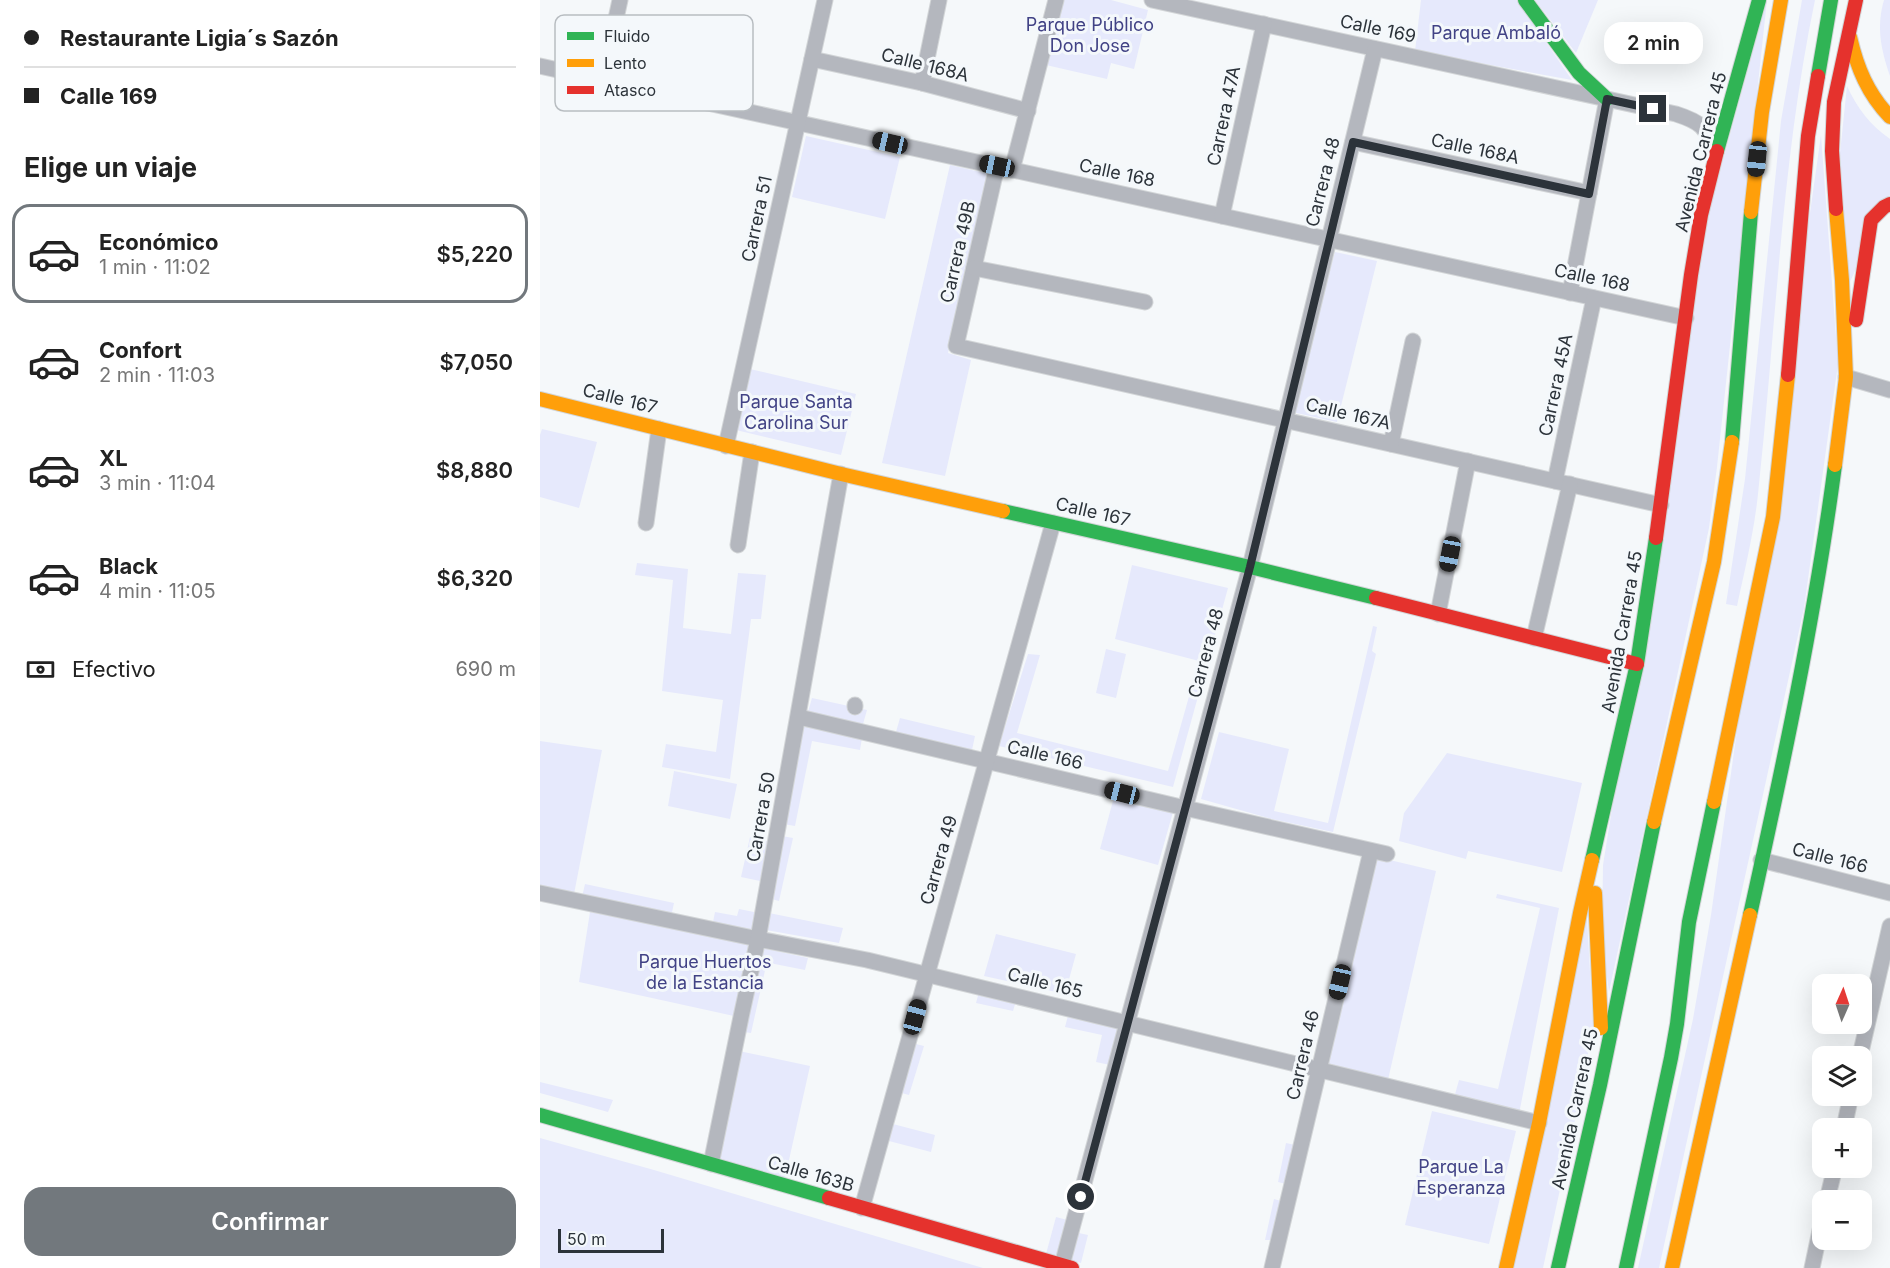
<!DOCTYPE html>
<html lang="es">
<head>
<meta charset="utf-8">
<style>
  body { margin:0; font-family:Inter,sans-serif; background:#f2f2f2; color:#222; height:100vh; display:flex; flex-direction:column; font-size:22px; white-space:nowrap }
  * { box-sizing:border-box; margin:0 }
  p { font-size:20px; color:#767676 }
  .icon { flex:none; width:33px; height:33px; fill:none; stroke:currentColor; stroke-width:2; stroke-linecap:round; stroke-linejoin:round }
  .map { position:relative; flex:1; overflow:hidden }
  .panel { display:flex; flex-direction:column; background:#fff; width:540px }
  .panel>* { flex:none }
  .guide { display:grid; align-content:center; height:132px; padding:0 24px; background:#fff }
  .needle { width:39px; rotate:3deg }
  .controls { position:absolute; left:1272px; top:974px; display:grid; gap:12px }
  .controls a { display:grid; place-items:center; width:60px; height:60px; border-radius:12px; background:#fff; box-shadow:0 6px 24px #0002; font-size:30px }
  .scale { position:absolute; left:18px; bottom:15px; width:106px; box-sizing:border-box; padding-left:6px; border:3px solid #2c333a; border-top:0; font-size:16px; line-height:21px; white-space:nowrap; color:#2c333a; -webkit-text-stroke:4px #f4f8fb; paint-order:stroke }
  .end { position:absolute; width:27px; height:27px; margin:-14px; border:8px solid #2c333a; background:#fff; box-shadow:0 0 0 3px #fff }
  .from { border-radius:50% }
  .bubble { position:absolute; height:42px; border-radius:18px; background:#fff; box-shadow:0 6px 24px #0002; font-size:20px; font-weight:600; line-height:42px; text-align:center }
  .car { position:absolute; width:18px; height:36px; margin:-18px -9px; border-radius:8px; box-shadow:0 0 4px 2px #0007; background:linear-gradient(#222 24%,#8ab4d8 0 40%,#222 0 76%,#8ab4d8 0 86%,#222 0) }
  .guide b { display:flex; align-items:center; gap:21px; height:57px; font-size:22px }
  .guide b+b { border-top:2px solid #e0e0e0 }
  .guide i { width:15px; height:15px; background:#222 }
  ul { padding:0; list-style:none }
  li { display:flex; align-items:center; gap:18px; height:99px; margin:0 12px 9px; padding:0 12px; border:3px solid transparent; border-radius:18px }
  li div { flex:1 }
  li b { display:block; font-size:22px }
  li em { font-style:normal; font-weight:600 }
  li.on { border-color:#72787d }
  li>.icon { width:54px; height:54px; stroke-width:1.5 }
  h2 { padding:0 24px; font-size:27px; line-height:72px }
  .pay { display:flex; align-items:center; gap:15px; height:66px; padding:0 24px; font-size:22px }
  .pay p { margin-inline-start:auto }
  .primary-button { display:flex; gap:12px; margin-top:auto; padding:12px 24px }
  .primary-button a { flex:1; height:69px; border-radius:18px; background:#72787d; color:#fff; font-size:24px; font-weight:600; line-height:69px; text-align:center }
  main { display:flex; flex:1; min-height:0 }
  .map>svg:first-child { display:block }
  .green { fill:#e6e9fc }
  .lines { fill:none; stroke-linecap:round; stroke-linejoin:round }
  .street-casing { stroke:#d2d5d7; stroke-width:17 }
  .fast-casing { stroke:#d2d5d7; stroke-width:16 }
  .slow-casing { stroke:#d2d5d7; stroke-width:16 }
  .jam-casing { stroke:#d2d5d7; stroke-width:16 }
  .street { stroke:#b4b7be; stroke-width:15 }
  .fast { stroke:#30b455; stroke-width:14 }
  .slow { stroke:#ff9f0a; stroke-width:14 }
  .jam { stroke:#e5322d; stroke-width:14 }
  .route { stroke:#2c333a; stroke-width:8 }
  .labels { text-anchor:middle; stroke-width:6; stroke-linejoin:round; paint-order:stroke }
  .park-label { font-size:18px; fill:#414285; stroke:#f4f8fb }
  .street-label { font-size:18px; fill:#2c333a; stroke:#f4f8fb }
  .key { fill:#f4f8fb; stroke:#b8bdc1; stroke-width:1.5 }
  .key-label { font-size:16px; fill:#2c333a }
</style>
</head>
<body>
<main>
<section class="panel">
<div class="guide">
<b><i class="from"></i>Restaurante Ligia´s Sazón</b>
<b><i></i>Calle 169</b>
</div>
<h2>Elige un viaje</h2>
<ul>
<li class="on"><svg class="icon" aria-label="car" viewBox="0 0 24 24"><path d="M5 17H2v-5l4-1 3-4h7l3 4 3 1v5h-3M9 17h6M6 11h13"/><circle cx="7" cy="17" r="2"/><circle cx="17" cy="17" r="2"/></svg><div><b>Económico</b><p>1 min · 11:02</p></div><em>$5,220</em></li>
<li><svg class="icon" aria-label="car" viewBox="0 0 24 24"><path d="M5 17H2v-5l4-1 3-4h7l3 4 3 1v5h-3M9 17h6M6 11h13"/><circle cx="7" cy="17" r="2"/><circle cx="17" cy="17" r="2"/></svg><div><b>Confort</b><p>2 min · 11:03</p></div><em>$7,050</em></li>
<li><svg class="icon" aria-label="car" viewBox="0 0 24 24"><path d="M5 17H2v-5l4-1 3-4h7l3 4 3 1v5h-3M9 17h6M6 11h13"/><circle cx="7" cy="17" r="2"/><circle cx="17" cy="17" r="2"/></svg><div><b>XL</b><p>3 min · 11:04</p></div><em>$8,880</em></li>
<li><svg class="icon" aria-label="car" viewBox="0 0 24 24"><path d="M5 17H2v-5l4-1 3-4h7l3 4 3 1v5h-3M9 17h6M6 11h13"/><circle cx="7" cy="17" r="2"/><circle cx="17" cy="17" r="2"/></svg><div><b>Black</b><p>4 min · 11:05</p></div><em>$6,320</em></li>
</ul>
<div class="pay"><svg class="icon" aria-label="cash" viewBox="0 0 24 24"><path d="M3 7h18v10H3z"/><circle cx="12" cy="12" r="2"/></svg>Efectivo<p>690 m</p></div>
<div class="primary-button"><a>Confirmar</a></div>
</section>
<div class="map">
<svg width="1350" height="1268" viewBox="0 0 1350 1268">
  <rect width="100%" height="100%" fill="#f5f8fa"/>
  <g class="green">
    <polygon points="522,0 571,0 608,10 594,69 571,63 567,79 506,65"/>
    <polygon points="881,0 977,0 1032,80 875,51"/>
    <polygon points="995,0 1058,0 1036,53"/>
    <polygon points="1227,0 1177,467 1169,528 1069,992 1062,938 1063,865 1165,226"/>
    <path d="M1262,0H1275C1241,163 1236,329 1218,494C1214,532 1205,569 1197,606L1186,604L1205,479L1241,121Z"/>
    <path d="M1344,0H1350V76C1341,50 1336,27 1344,0Z"/>
    <path d="M1307,86C1317,108 1330,125 1350,139V195L1309,284L1300,153Z"/>
    <polygon points="1281,135 1298,364 1264,608 1119,1268 1098,1268 1153,1019 1171,915"/>
    <polygon points="266,136 360,157 345,219 252,197"/>
    <polygon points="410,165 449,174 408,353 431,360 405,476 342,463"/>
    <polygon points="795,252 837,261 797,422 752,412"/>
    <polygon points="210,369 316,394 301,455 196,430"/>
    <polygon points="2,429 57,442 39,508 0,497 0,435"/>
    <polygon points="97,563 148,569 143,628 191,634 198,573 226,575 221,619 211,619 190,779 122,767 126,744 176,752 183,700 122,691 133,580 95,575"/>
    <polygon points="592,565 688,588 633,787 459,746 488,654 500,655 477,733 628,771 659,661 575,639"/>
    <polygon points="833,626 837,627 832,651 836,654 793,832 732,819 661,799 679,732 749,749 734,811 788,823"/>
    <polygon points="566,649 586,654 576,698 556,693"/>
    <polygon points="272,698 327,710 323,724 268,712"/>
    <polygon points="360,718 435,736 432,750 356,732"/>
    <polygon points="263,726 322,738 320,750 272,741 255,826 243,824"/>
    <polygon points="0,741 62,750 34,894 0,886"/>
    <polygon points="907,753 1042,783 1022,872 928,851 926,859 859,841 864,813"/>
    <polygon points="134,771 197,784 190,819 128,806"/>
    <polygon points="574,797 633,812 618,865 560,849"/>
    <polygon points="242,836 253,838 239,901 228,898"/>
    <polygon points="210,837 227,841 220,881 201,877"/>
    <polygon points="833,856 896,871 847,1084 782,1068"/>
    <polygon points="45,884 134,903 131,917 42,897"/>
    <polygon points="957,894 1019,908 979,1114 914,1098 919,1080 958,1089 1000,908 956,898"/>
    <polygon points="199,909 219,913 215,935 172,927 175,912 197,916"/>
    <polygon points="50,912 211,944 194,1016 39,982"/>
    <polygon points="229,913 303,928 299,943 226,930"/>
    <polygon points="1047,918 1053,1026 1041,1092 1003,1268 973,1268"/>
    <polygon points="456,934 536,954 525,994 444,976"/>
    <polygon points="222,948 268,958 265,970 219,961"/>
    <polygon points="218,964 226,966 211,1033 204,1032"/>
    <polygon points="439,992 476,1001 473,1011 436,1003"/>
    <polygon points="529,1012 580,1024 570,1065 556,1062 562,1035 525,1027"/>
    <polygon points="372,1043 384,1046 369,1095 358,1092"/>
    <polygon points="199,1051 270,1066 245,1178 176,1158"/>
    <polygon points="0,1082 73,1100 68,1112 0,1093"/>
    <polygon points="892,1111 976,1131 949,1244 865,1225"/>
    <polygon points="353,1124 395,1135 391,1152 349,1141"/>
    <polygon points="0,1138 114,1170 443,1268 0,1268"/>
    <polygon points="746,1143 755,1145 746,1184 738,1182"/>
    <polygon points="734,1199 741,1201 732,1240 725,1240"/>
    <polygon points="516,1217 531,1221 521,1258 506,1254"/>
    <polygon points="534,1232 548,1235 541,1263 527,1259"/>
  </g>
  <g class="lines">
    <g class="street-casing">
      <g id="street">
        <path d="M612,0L1136,114C1161,122 1166,127 1174,151"/>
        <polyline points="272,59 382,83 488,111"/>
        <polyline points="0,66 1146,318"/>
        <polyline points="63,79 80,0"/>
        <polyline points="382,83 399,0"/>
        <polyline points="813,142 1049,193"/>
        <polyline points="457,166 416,346 1121,505"/>
        <polyline points="472,170 516,0"/>
        <polyline points="682,216 724,24"/>
        <polyline points="434,268 605,302"/>
        <polyline points="1030,293 1067,99"/>
        <polyline points="1306,377 1350,390"/>
        <polyline points="851,444 873,341"/>
        <polyline points="186,446 285,0"/>
        <polyline points="1015,481 1054,298"/>
        <polyline points="106,523 119,429"/>
        <polyline points="198,545 212,452"/>
        <polyline points="898,614 928,461"/>
        <polyline points="994,638 1030,484"/>
        <polyline points="315,707 315,705"/>
        <polyline points="259,717 645,808 847,854"/>
        <polyline points="1221,860 1350,893"/>
        <polyline points="0,893 218,939 327,960 999,1123"/>
        <polyline points="1320,1056 1350,926"/>
        <polyline points="1304,1128 1311,1095"/>
        <polyline points="171,1164 201,1017 218,939 301,474"/>
        <polyline points="1287,1200 1295,1167"/>
        <polyline points="322,1208 513,523"/>
        <polyline points="522,1265 710,567 835,49"/>
        <polyline points="732,1268 831,851"/>
        <polyline points="1272,1268 1282,1221"/>
      </g>
    </g>
    <g class="fast-casing">
      <g id="fast">
        <polyline points="985,0 1039,73 1067,99"/>
        <polyline points="1278,76 1291,0"/>
        <polyline points="1177,151 1219,0"/>
        <polyline points="1192,442 1211,212"/>
        <polyline points="463,511 710,567 836,598"/>
        <polyline points="1052,860 1097,664 1116,538"/>
        <path d="M1210,915C1243,766 1275,616 1295,465"/>
        <polyline points="0,1115 289,1198"/>
        <polyline points="1018,1268 1060,1085 1114,822"/>
        <polyline points="1086,1268 1131,1058 1137,1024 1149,922 1174,802"/>
      </g>
    </g>
    <g class="slow-casing">
      <g id="slow">
        <path d="M1310,37C1317,68 1328,94 1350,117"/>
        <polyline points="1211,212 1222,112 1241,0"/>
        <polyline points="0,399 301,474 463,511"/>
        <polyline points="1295,465 1306,377 1302,280 1296,209"/>
        <polyline points="1174,802 1233,517 1248,375"/>
        <polyline points="1114,822 1174,562 1192,442"/>
        <polyline points="1055,893 1061,1028"/>
        <polyline points="966,1268 999,1123 1040,913 1052,860"/>
        <polyline points="1132,1268 1210,915"/>
      </g>
    </g>
    <g class="jam-casing">
      <g id="jam">
        <polyline points="1296,209 1292,151 1294,102 1316,0"/>
        <polyline points="1316,320 1331,220 1344,207 1350,204"/>
        <polyline points="1248,375 1268,136 1278,76"/>
        <polyline points="1116,538 1151,275 1161,215 1177,151"/>
        <polyline points="836,598 1097,664"/>
        <polyline points="289,1198 532,1268"/>
      </g>
    </g>
    <use href="#street" class="street"/>
    <use href="#fast" class="fast"/>
    <use href="#slow" class="slow"/>
    <use href="#jam" class="jam"/>
  </g>
  <g class="lines">
    <polyline class="route" points="541,1197 710,567 813,142 1049,194 1067,99 1113,109"/>
  </g>
  <g class="labels">
    <g class="park-label">
      <text x="550" y="31">Parque Público<tspan x="550" dy="21">Don Jose</tspan></text>
      <text x="956" y="39">Parque Ambaló</text>
      <text x="256" y="408">Parque Santa<tspan x="256" dy="21">Carolina Sur</tspan></text>
      <text x="165" y="968">Parque Huertos<tspan x="165" dy="21">de la Estancia</tspan></text>
      <text x="921" y="1173">Parque La<tspan x="921" dy="21">Esperanza</tspan></text>
    </g>
    <g class="street-label">
      <text transform="translate(838 29) rotate(12)" y="6">Calle 169</text>
      <text transform="translate(385 65) rotate(14)" y="6">Calle 168A</text>
      <text transform="translate(684 116) rotate(-78)" y="6">Carrera 47A</text>
      <text transform="translate(935 149) rotate(12)" y="6">Calle 168A</text>
      <text transform="translate(1161 152) rotate(-76)" y="6">Avenida Carrera 45</text>
      <text transform="translate(577 173) rotate(12)" y="6">Calle 168</text>
      <text transform="translate(783 182) rotate(-76)" y="6">Carrera 48</text>
      <text transform="translate(217 219) rotate(-78)" y="6">Carrera 51</text>
      <text transform="translate(418 252) rotate(-77)" y="6">Carrera 49B</text>
      <text transform="translate(1052 278) rotate(12)" y="6">Calle 168</text>
      <text transform="translate(1016 385) rotate(-78)" y="6">Carrera 45A</text>
      <text transform="translate(80 399) rotate(14)" y="6">Calle 167</text>
      <text transform="translate(808 414) rotate(13)" y="6">Calle 167A</text>
      <text transform="translate(553 512) rotate(13)" y="6">Calle 167</text>
      <text transform="translate(1082 632) rotate(-80)" y="6">Avenida Carrera 45</text>
      <text transform="translate(666 653) rotate(-75)" y="6">Carrera 48</text>
      <text transform="translate(505 755) rotate(13)" y="6">Calle 166</text>
      <text transform="translate(221 817) rotate(-80)" y="6">Carrera 50</text>
      <text transform="translate(1290 858) rotate(14)" y="6">Calle 166</text>
      <text transform="translate(399 860) rotate(-74)" y="6">Carrera 49</text>
      <text transform="translate(505 983) rotate(14)" y="6">Calle 165</text>
      <text transform="translate(763 1055) rotate(-77)" y="6">Carrera 46</text>
      <text transform="translate(1035 1109) rotate(-78)" y="6">Avenida Carrera 45</text>
      <text transform="translate(271 1174) rotate(16)" y="6">Calle 163B</text>
    </g>
  </g>
  <rect x="15" y="15" width="198" height="96" rx="9" class="key"/>
  <rect x="27" y="32" width="27" height="8" fill="#30b455"/>
  <rect x="27" y="59" width="27" height="8" fill="#ff9f0a"/>
  <rect x="27" y="86" width="27" height="8" fill="#e5322d"/>
  <g class="key-label">
    <text x="64" y="42">Fluido</text>
    <text x="64" y="69">Lento</text>
    <text x="64" y="96">Atasco</text>
  </g>
</svg>
<div class="controls">
<a><svg class="needle" viewBox="-14 -14 28 28"><path d="M0-13l5 13h-10z" fill="#e53935"/><path d="M0 13l5-13h-10z" fill="#767676"/></svg></a>
<a><svg class="icon" aria-label="layers" viewBox="0 0 24 24"><path d="M12 4l9 5-9 5-9-5zM3 14l9 5 9-5"/></svg></a>
<a>+</a>
<a>−</a>
</div>
<div class="scale">50 m</div>
<i class="end from" style="left:541px;top:1197px"></i>
<i class="end" style="left:1113px;top:109px"></i>
<div class="bubble" style="left:1064px;top:22px;width:99px">2 min</div>
<i class="car" style="left:350px;top:143px;rotate:283deg"></i>
<i class="car" style="left:1217px;top:159px;rotate:186deg"></i>
<i class="car" style="left:457px;top:166px;rotate:282deg"></i>
<i class="car" style="left:910px;top:554px;rotate:191deg"></i>
<i class="car" style="left:582px;top:793px;rotate:284deg"></i>
<i class="car" style="left:800px;top:982px;rotate:193deg"></i>
<i class="car" style="left:375px;top:1017px;rotate:15deg"></i>
</div>
</main>
</body>
</html>
